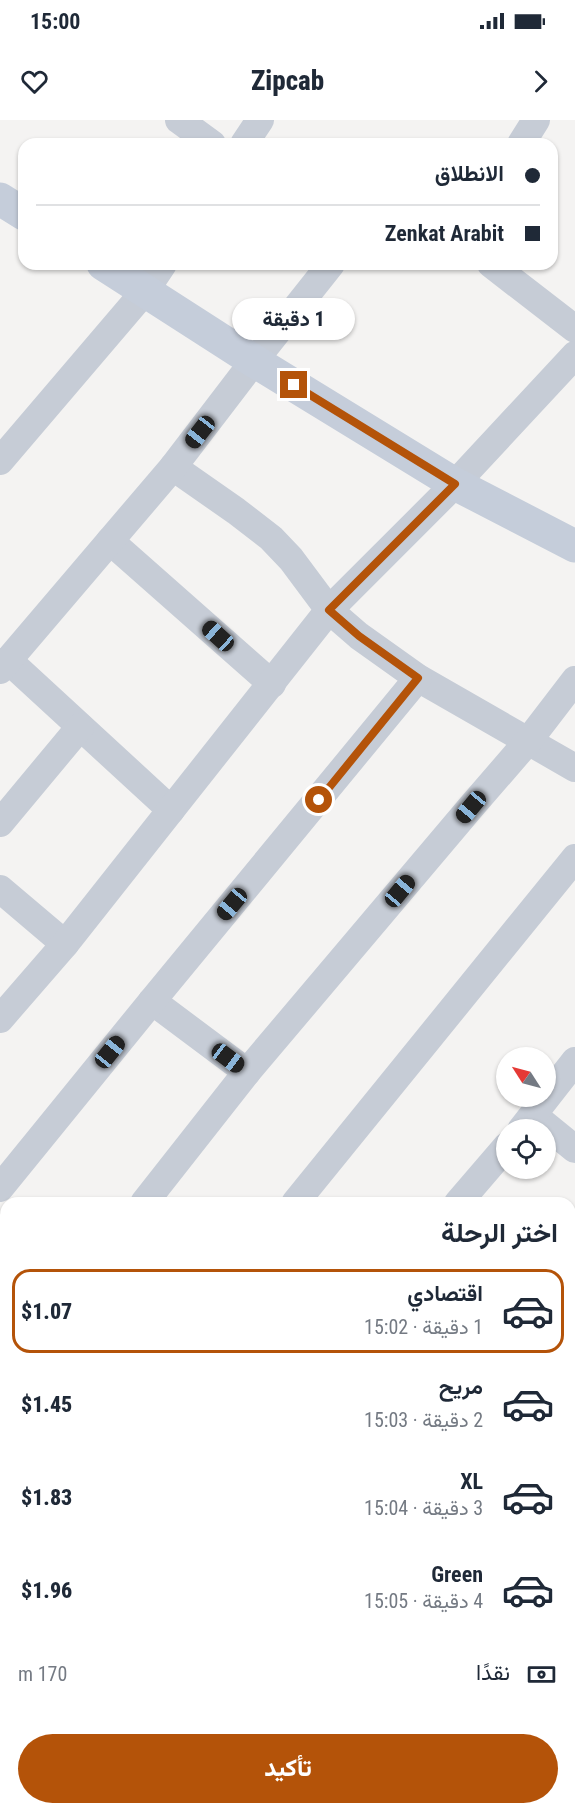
<!DOCTYPE html>
<html lang="ar">
<head>
<meta charset="utf-8">
<style>
  body { margin:0; font-family:"Roboto Condensed",Vazirmatn,sans-serif; background:#f2f2f3; color:#1f2937; direction:rtl; height:100vh; display:flex; flex-direction:column; font-size:22px; white-space:nowrap }
  * { box-sizing:border-box; margin:0 }
  p { font-size:20px; color:#747a83 }
  .icon { flex:none; width:33px; height:33px; fill:none; stroke:currentColor; stroke-width:2; stroke-linecap:round; stroke-linejoin:round }
  .map { position:relative; flex:1; overflow:hidden; direction:ltr }
  .sheet { position:absolute; left:0px; top:1077px; width:576px; height:618px; display:flex; flex-direction:column; background:#fff; border-radius:18px 18px 0 0; box-shadow:0 2px 4px #0004; direction:rtl }
  .sheet>* { flex:none }
  .top-card { position:absolute; left:18px; top:18px; width:540px; height:132px; border-radius:18px; box-shadow:0 2px 4px #0004; direction:rtl; display:grid; align-content:center; height:132px; padding:0 18px; background:#fff }
  .needle { width:39px; rotate:306deg }
  .tools { position:absolute; left:496px; top:927px; display:grid; gap:12px }
  .tools a { display:grid; place-items:center; width:60px; height:60px; border-radius:50%; background:#fff; box-shadow:0 2px 4px #0004; font-size:30px }
  .end { position:absolute; width:27px; height:27px; margin:-14px; border:8px solid #b45309; background:#fff; box-shadow:0 0 0 3px #fff }
  .from { border-radius:50% }
  .bubble { position:absolute; height:42px; border-radius:21px; background:#fff; box-shadow:0 2px 4px #0004; font-size:20px; font-weight:800; line-height:42px; text-align:center; direction:rtl }
  .car { position:absolute; width:18px; height:36px; margin:-18px -9px; border-radius:8px; box-shadow:0 0 4px 2px #0007; background:linear-gradient(#222 24%,#8ab4d8 0 40%,#222 0 76%,#8ab4d8 0 86%,#222 0) }
  .top-card b { display:flex; align-items:center; gap:21px; height:57px; font-size:22px }
  .top-card b+b { border-top:2px solid #e0e1e3 }
  .top-card i { width:15px; height:15px; background:#1f2937 }
  ul { padding:0; list-style:none }
  li { display:flex; align-items:center; gap:18px; height:84px; margin:0 12px 9px; padding:0 6px; border:3px solid transparent; border-radius:18px }
  li div { flex:1 }
  li b { display:block; font-size:22px }
  li em { font-style:normal; font-weight:800 }
  li.selected { border-color:#b45309 }
  li>.icon { width:54px; height:54px; stroke-width:1.5 }
  h2 { padding:0 18px; font-size:27px; line-height:72px }
  .pay { display:flex; align-items:center; gap:15px; height:66px; padding:0 18px; font-size:22px }
  .pay p { margin-inline-start:auto }
  .cta { display:flex; gap:12px; margin-top:auto; padding:12px 18px }
  .cta a { flex:1; height:69px; border-radius:36px; background:#b45309; color:#fff; font-size:24px; font-weight:800; line-height:69px; text-align:center }
  .status { display:flex; justify-content:space-between; align-items:center; height:42px; padding:0 30px; background:#fff; direction:ltr }
  .status svg { height:16px; fill:currentColor }
  header { display:flex; justify-content:space-between; align-items:center; height:78px; padding:0 18px; background:#fff; font-size:27px; font-weight:800 }
  .map>svg:first-child { display:block }
  .lines { fill:none; stroke-linecap:round; stroke-linejoin:round }
  .street { stroke:#c6ccd6; stroke-width:28 }
  .secondary { stroke:#c5cdda; stroke-width:33 }
  .route { stroke:#b45309; stroke-width:8 }
</style>
</head>
<body>
<div class="status"><b>15:00</b><svg viewBox="0 0 49 12"><path d="M0 12V9h3v3zM5 12V6h3v6zM10 12V3h3v9zM15 12V0h3v12zM26 1h20v11H26zM47 4h2v5h-2z"/></svg></div>
<header><svg class="icon" aria-label="forward" viewBox="0 0 24 24"><path d="M9 5l7 7-7 7"/></svg>Zipcab<svg class="icon" aria-label="heart" viewBox="0 0 24 24"><path d="M12 20l-8-8c-3-5 5-10 8-4 3-6 11-1 8 4z"/></svg></header>
<div class="map">
<svg width="575" height="1695" viewBox="0 0 575 1695">
  <rect width="100%" height="100%" fill="#f4f3f2"/>
  <g class="lines">
    <g class="street">
      <polyline points="179,0 212,24"/>
      <polyline points="244,24 260,0"/>
      <polyline points="521,24 536,0"/>
      <polyline points="491,144 575,209"/>
      <polyline points="0,341 145,171 163,144"/>
      <polyline points="173,347 236,391 271,418 291,439 329,490 359,516 418,558 575,648"/>
      <polyline points="110,421 272,564"/>
      <polyline points="8,540 171,690"/>
      <polyline points="0,550 173,347 254,241 331,144"/>
      <polyline points="0,703 80,607"/>
      <polyline points="0,769 65,824"/>
      <polyline points="152,881 247,952"/>
      <polyline points="0,899 65,824 329,490 455,364 575,235"/>
      <polyline points="533,995 575,1029"/>
      <polyline points="521,1010 575,941"/>
      <polyline points="0,1068 152,881 418,558"/>
      <polyline points="144,1083 247,952 471,687 529,620 575,560"/>
      <polyline points="295,1083 575,738"/>
      <polyline points="458,1083 507,1026"/>
      <polyline points="0,1263 6,1255"/>
      <polyline points="570,1291 575,1295"/>
      <polyline points="0,1307 6,1312"/>
      <polyline points="570,1322 575,1317"/>
      <polyline points="0,1431 6,1425"/>
      <polyline points="0,1617 6,1609"/>
      <polyline points="476,1689 484,1695"/>
      <polyline points="97,1695 102,1689"/>
      <polyline points="251,1695 256,1689"/>
    </g>
    <g class="secondary">
      <polyline points="0,79 24,94"/>
      <polyline points="103,144 254,241 455,364 575,426"/>
    </g>
  </g>
  <g class="lines">
    <polyline class="route" points="294,265 455,364 329,490 359,516 418,558 319,680"/>
  </g>
</svg>
<div class="tools">
<a><svg class="needle" viewBox="-14 -14 28 28"><path d="M0-13l5 13h-10z" fill="#e53935"/><path d="M0 13l5-13h-10z" fill="#747a83"/></svg></a>
<a><svg class="icon" aria-label="locate" viewBox="0 0 24 24"><circle cx="12" cy="12" r="6"/><path d="M12 2v4M12 18v4M2 12h4M18 12h4"/></svg></a>
</div>
<i class="end from" style="left:319px;top:680px"></i>
<i class="end" style="left:294px;top:265px"></i>
<div class="bubble" style="left:232px;top:178px;width:123px">1 دقيقة</div>
<i class="car" style="left:200px;top:312px;rotate:218deg"></i>
<i class="car" style="left:218px;top:516px;rotate:312deg"></i>
<i class="car" style="left:471px;top:687px;rotate:220deg"></i>
<i class="car" style="left:400px;top:771px;rotate:40deg"></i>
<i class="car" style="left:232px;top:784px;rotate:220deg"></i>
<i class="car" style="left:110px;top:932px;rotate:39deg"></i>
<i class="car" style="left:228px;top:938px;rotate:127deg"></i>
<div class="top-card">
<b><i class="from"></i>الانطلاق</b>
<b><i></i>Zenkat Arabit</b>
</div>
<section class="sheet">
<h2>اختر الرحلة</h2>
<ul>
<li class="selected"><svg class="icon" aria-label="car" viewBox="0 0 24 24"><path d="M5 17H2v-5l4-1 3-4h7l3 4 3 1v5h-3M9 17h6M6 11h13"/><circle cx="7" cy="17" r="2"/><circle cx="17" cy="17" r="2"/></svg><div><b>اقتصادي</b><p>1 دقيقة · 15:02</p></div><em>$1.07</em></li>
<li><svg class="icon" aria-label="car" viewBox="0 0 24 24"><path d="M5 17H2v-5l4-1 3-4h7l3 4 3 1v5h-3M9 17h6M6 11h13"/><circle cx="7" cy="17" r="2"/><circle cx="17" cy="17" r="2"/></svg><div><b>مريح</b><p>2 دقيقة · 15:03</p></div><em>$1.45</em></li>
<li><svg class="icon" aria-label="car" viewBox="0 0 24 24"><path d="M5 17H2v-5l4-1 3-4h7l3 4 3 1v5h-3M9 17h6M6 11h13"/><circle cx="7" cy="17" r="2"/><circle cx="17" cy="17" r="2"/></svg><div><b>XL</b><p>3 دقيقة · 15:04</p></div><em>$1.83</em></li>
<li><svg class="icon" aria-label="car" viewBox="0 0 24 24"><path d="M5 17H2v-5l4-1 3-4h7l3 4 3 1v5h-3M9 17h6M6 11h13"/><circle cx="7" cy="17" r="2"/><circle cx="17" cy="17" r="2"/></svg><div><b>Green</b><p>4 دقيقة · 15:05</p></div><em>$1.96</em></li>
</ul>
<div class="pay"><svg class="icon" aria-label="cash" viewBox="0 0 24 24"><path d="M3 7h18v10H3z"/><circle cx="12" cy="12" r="2"/></svg>نقدًا<p>170 m</p></div>
<div class="cta"><a>تأكيد</a></div>
</section>
</div>
</body>
</html>
